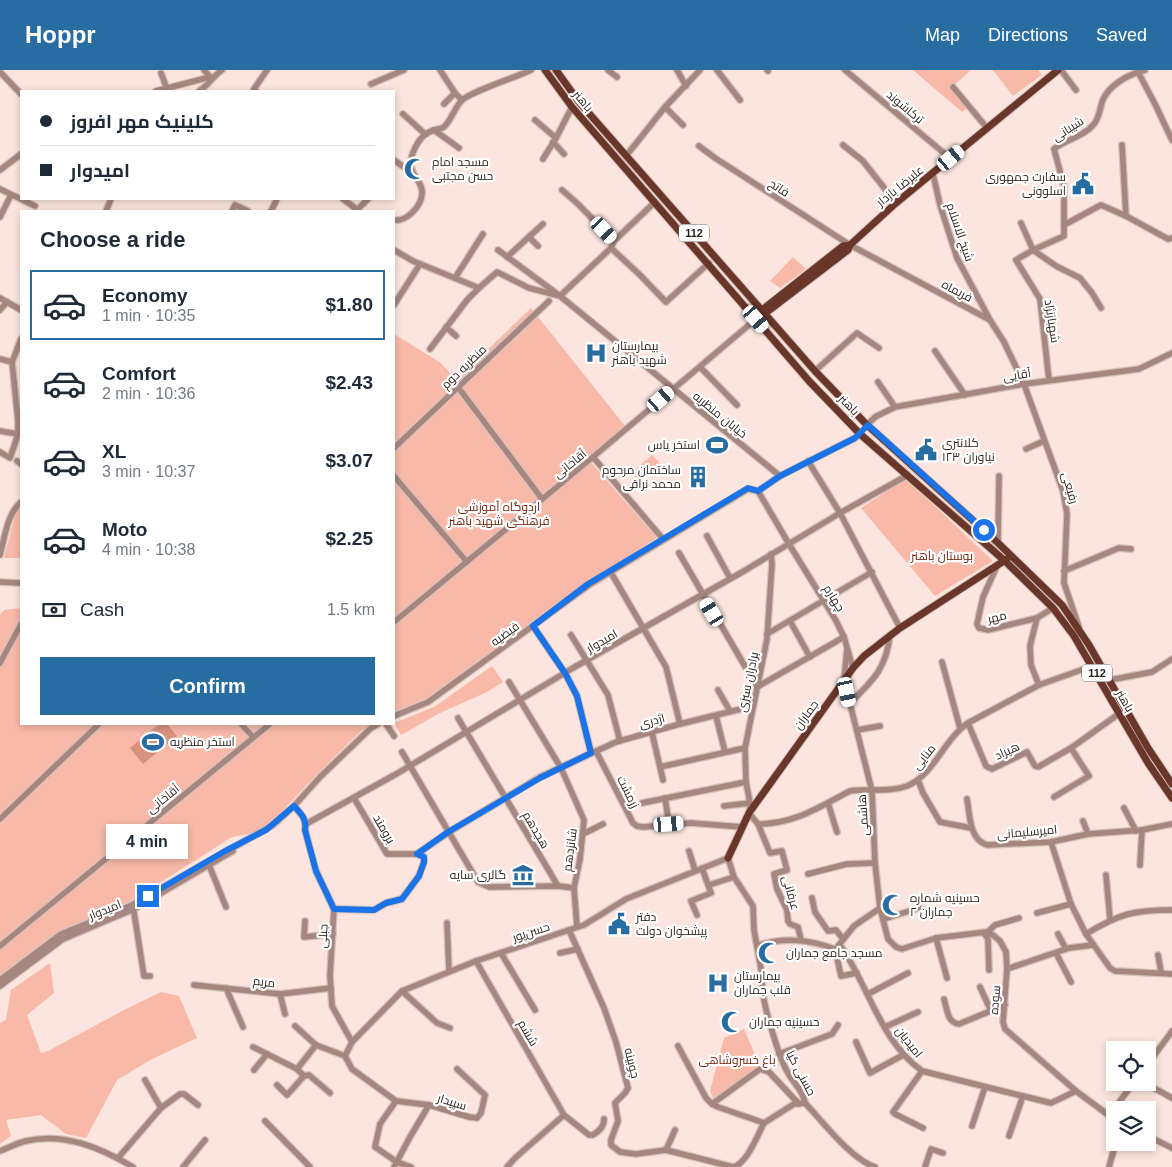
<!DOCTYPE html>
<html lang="en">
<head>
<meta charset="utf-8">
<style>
  body { margin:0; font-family:Arial,Cairo,sans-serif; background:#f6f6f7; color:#1f2937; height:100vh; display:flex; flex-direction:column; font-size:19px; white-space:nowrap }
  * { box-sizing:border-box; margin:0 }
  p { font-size:16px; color:#747a83 }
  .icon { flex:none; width:28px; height:28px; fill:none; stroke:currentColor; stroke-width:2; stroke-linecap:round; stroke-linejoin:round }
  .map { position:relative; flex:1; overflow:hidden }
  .sheet { position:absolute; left:20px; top:140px; width:375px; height:515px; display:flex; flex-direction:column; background:#fff; border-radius:0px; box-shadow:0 2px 8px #0003 }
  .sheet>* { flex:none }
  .top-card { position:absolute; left:20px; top:20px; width:375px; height:110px; border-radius:0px; box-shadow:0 2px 8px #0003; display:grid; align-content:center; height:110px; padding:0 20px; background:#fff }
  .buttons { position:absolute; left:1106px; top:971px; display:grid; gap:10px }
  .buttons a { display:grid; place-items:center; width:50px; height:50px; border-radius:0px; background:#fff; box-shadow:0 2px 8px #0003; font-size:25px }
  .end { position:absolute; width:22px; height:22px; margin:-11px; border:6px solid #1a73e8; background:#fff; box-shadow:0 0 0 2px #fff }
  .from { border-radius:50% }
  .bubble { position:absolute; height:35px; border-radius:0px; background:#fff; box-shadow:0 2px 8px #0003; font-size:16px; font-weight:600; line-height:35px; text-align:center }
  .car { position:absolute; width:15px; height:30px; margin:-15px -8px; border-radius:6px; box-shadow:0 0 4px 1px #0007; background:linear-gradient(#fff 24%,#345 0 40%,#fff 0 76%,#345 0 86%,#fff 0) }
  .top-card b { display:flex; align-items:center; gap:18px; height:48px; font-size:19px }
  .top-card b+b { border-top:1px solid #e0e1e3 }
  .top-card i { width:12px; height:12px; background:#1f2937 }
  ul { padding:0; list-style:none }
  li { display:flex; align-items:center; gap:15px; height:70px; margin:0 10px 8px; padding:0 10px; border:2px solid transparent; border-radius:0px }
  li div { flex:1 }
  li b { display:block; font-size:19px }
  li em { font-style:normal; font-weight:600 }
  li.active { border-color:#286da2 }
  li>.icon { width:45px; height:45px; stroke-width:1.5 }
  h2 { padding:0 20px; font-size:22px; line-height:60px }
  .pay { display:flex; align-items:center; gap:12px; height:55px; padding:0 20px; font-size:19px }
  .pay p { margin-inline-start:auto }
  .primary-button { display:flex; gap:10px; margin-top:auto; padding:10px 20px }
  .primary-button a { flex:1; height:58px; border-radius:0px; background:#286da2; color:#fff; font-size:20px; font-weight:600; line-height:58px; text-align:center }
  header { display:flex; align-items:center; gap:30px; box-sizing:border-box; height:70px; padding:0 25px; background:#286da2; color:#fff }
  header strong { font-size:24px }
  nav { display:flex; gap:28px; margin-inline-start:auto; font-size:18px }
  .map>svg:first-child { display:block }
  .green { fill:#f8b9a8 }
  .water { fill:#d6917f }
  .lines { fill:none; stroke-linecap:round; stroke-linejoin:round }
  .minor-casing { stroke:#d5c1bb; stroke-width:8 }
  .major-casing { stroke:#d5c1bb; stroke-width:9 }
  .minor { stroke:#a6877f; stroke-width:5.5 }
  .major { stroke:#693629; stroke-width:7 }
  .route { stroke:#1a73e8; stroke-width:6 }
  .labels { text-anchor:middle; stroke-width:4.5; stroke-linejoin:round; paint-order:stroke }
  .shield { fill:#fff; stroke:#6a615e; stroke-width:1 }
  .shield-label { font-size:11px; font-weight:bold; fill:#2a1d19 }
  .street-label { font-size:12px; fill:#2a1d19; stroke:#fff }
  .poi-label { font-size:12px; fill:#2a1d19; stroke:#fff; text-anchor:start }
  .park-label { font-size:12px; fill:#73210a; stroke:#fff }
</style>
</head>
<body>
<header>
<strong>Hoppr</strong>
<nav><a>Map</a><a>Directions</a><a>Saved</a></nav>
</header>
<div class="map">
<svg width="1172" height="1097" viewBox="0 0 1172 1097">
  <rect width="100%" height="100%" fill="#fbe5de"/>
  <g class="green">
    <polygon points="913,0 971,0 951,18 967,38 962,42"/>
    <polygon points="993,0 1038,0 1042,5 1013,26"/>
    <polygon points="793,187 806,199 780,218 770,211"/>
    <polygon points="531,238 625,356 587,388 657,468 577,519 427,628 394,642 394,264 441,293 456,310"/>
    <polygon points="652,385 661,394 639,411 631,403"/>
    <polygon points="906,409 993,491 935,526 861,438"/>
    <polygon points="21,432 21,488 4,488 18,434"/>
    <polygon points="21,538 21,654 371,654 361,661 318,703 272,752 253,763 232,767 131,831 58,862 5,904 0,906 0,545 4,540"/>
    <polygon points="492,596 503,612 485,623 440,643 401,665 394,653 434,637"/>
    <polygon points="50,893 54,923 27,945 41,983 48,981 126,939 161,922 179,926 197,968 152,989 117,1010 86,1068 66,1064 41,1045 6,1050 11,1066 0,1074 0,953 6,950 11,920"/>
    <polygon points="744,959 760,996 714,1030 710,1021 724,968"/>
  </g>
  <polygon class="water" points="159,654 167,654 177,666 143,694 130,678"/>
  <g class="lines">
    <g class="minor-casing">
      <g id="minor">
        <polyline points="204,0 211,8"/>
        <polyline points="440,0 455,23 462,30"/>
        <polyline points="608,0 617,7"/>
        <polyline points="677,0 686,16"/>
        <polyline points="717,0 740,30"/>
        <polyline points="767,0 768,1"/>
        <polyline points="845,0 951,89"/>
        <polyline points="1061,0 1076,20"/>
        <polyline points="1137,0 1155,34 1172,70"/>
        <polyline points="0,2 21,24"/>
        <polyline points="161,3 167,19"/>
        <polyline points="371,14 404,0"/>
        <polyline points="953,17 987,58"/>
        <polyline points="156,21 210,7"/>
        <path d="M199,21C209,15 212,7 222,0"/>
        <polyline points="256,21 254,19 267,0"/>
        <polyline points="444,34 455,23"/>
        <polyline points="665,37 683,55"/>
        <polyline points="403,44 425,64"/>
        <polyline points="535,50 556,68"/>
        <polyline points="434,60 459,78"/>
        <polyline points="553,72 564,84"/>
        <polyline points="843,75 863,91 896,133"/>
        <polyline points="1122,75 1126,146"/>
        <polyline points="699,76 715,88 850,175 990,250"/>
        <polyline points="626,86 665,37 700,0"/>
        <polyline points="543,89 556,68 572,37"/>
        <polyline points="394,90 412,103"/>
        <polyline points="0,100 21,84"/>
        <polyline points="933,104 940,135 957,188 990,250 1004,272 1024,314 1063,421 1067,444 1064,513 1079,557"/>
        <polyline points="0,119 35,136"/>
        <polyline points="562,120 578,134 614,171"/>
        <polyline points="343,129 359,141"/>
        <polyline points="358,139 368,129"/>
        <polyline points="106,141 111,129"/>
        <polyline points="232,141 235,135 248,141"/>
        <polyline points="271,141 277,129"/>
        <polyline points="0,147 11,125"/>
        <path d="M394,150C406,152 421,137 422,124C424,109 402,104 415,78C419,69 424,63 434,60C437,59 441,59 444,57C452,49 454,39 461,31C469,22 517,7 531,0"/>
        <polyline points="1021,153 1033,180"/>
        <polyline points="1064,155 1101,135 1126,146 1168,169 1172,168"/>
        <polyline points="529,167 538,176"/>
        <polyline points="611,178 639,204 666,232 709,193"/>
        <polyline points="394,180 413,191 479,218 497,202 529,218 560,226 780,406"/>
        <polyline points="498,180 560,226 611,178 614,171 655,132"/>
        <polyline points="1033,180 1056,196 1080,208 1092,223 1101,238"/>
        <polyline points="507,187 543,154"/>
        <polyline points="455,208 483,164"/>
        <polyline points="0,228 21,240"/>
        <polyline points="394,235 420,194"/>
        <polyline points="0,240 7,232"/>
        <polyline points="446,257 456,266"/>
        <polyline points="430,279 467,230 479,218"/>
        <polyline points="935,281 965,325"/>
        <polyline points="0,289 12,292"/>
        <polyline points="700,297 737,335"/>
        <polyline points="815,301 857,263 879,278"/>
        <path d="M1049,310L1040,229L1016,190L1033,180L1064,166V116L1054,79C1066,69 1084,67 1094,54C1099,48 1100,39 1102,32C1108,15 1129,4 1145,0"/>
        <polyline points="878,312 895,337"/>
        <polyline points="458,317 542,429"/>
        <polyline points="867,355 875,347 895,337 1024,314 1139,299 1172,283"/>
        <polyline points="0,361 18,364"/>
        <polyline points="394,378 549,231"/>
        <polyline points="1026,379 1044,371"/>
        <polyline points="0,382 10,388 18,364 18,351 12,292 21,269"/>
        <polyline points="593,387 663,469"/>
        <polyline points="17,391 21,394"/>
        <polyline points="808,391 840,443 900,558"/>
        <polyline points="394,406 467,492"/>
        <polyline points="758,421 789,474 835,549 844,567 853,598"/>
        <polyline points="707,466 730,508"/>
        <polyline points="998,473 999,406"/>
        <polyline points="679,483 757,617"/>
        <polyline points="771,484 772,494 767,569 745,678 746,712 750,733 749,743 758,754 770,783 782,781 787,800 774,804 777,819 787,840 788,851 790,854 798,857 801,870"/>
        <path d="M0,485C5,467 7,444 21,432"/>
        <polyline points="997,496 983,527 977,554 979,558 988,560 1037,548 1053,538"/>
        <polyline points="610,501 666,597 680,654"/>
        <polyline points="1064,501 1119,478 1131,479"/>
        <polyline points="0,512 19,513"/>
        <polyline points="1037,548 1030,576 1031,595 1039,615"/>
        <polyline points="790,551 810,587"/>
        <polyline points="394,552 593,387 756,249"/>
        <polyline points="533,556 565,603 577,626 591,683"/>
        <polyline points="767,564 872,502"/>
        <polyline points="571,565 608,625 620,671"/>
        <polyline points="847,579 844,610 872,721 875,793 880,838 888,869 896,877 902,879 936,868 986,862 993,865 1000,871 1006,882 1007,899 1003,952 1005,959 1076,1021 1115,1050"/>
        <polyline points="942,592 960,658"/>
        <polyline points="0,593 21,554"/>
        <polyline points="1110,610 1152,602 1172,589"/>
        <polyline points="509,612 561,698 584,750 580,789 574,818 577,857"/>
        <polyline points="757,617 844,567"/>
        <polyline points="718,620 730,641"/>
        <path d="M849,634C872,611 886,600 890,565"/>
        <polyline points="394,646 428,632 589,515 748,419 758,421 780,406 855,368 860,364"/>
        <polyline points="716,646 725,682"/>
        <polyline points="458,648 558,816"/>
        <polyline points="968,653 986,696 992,699 1027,682 1035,696 1038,697 1071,678 1120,643"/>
        <polyline points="241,654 253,667"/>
        <polyline points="386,654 394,666"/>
        <polyline points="857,660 880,656"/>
        <polyline points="652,663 663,710"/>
        <polyline points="596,681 633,753 637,756 643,757 691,753 742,757"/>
        <polyline points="402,682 478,812 489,817 558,816 574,818"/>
        <polyline points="660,697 745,678"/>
        <polyline points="918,710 923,723 940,752 971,758"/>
        <polyline points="1054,727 1089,706 1071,678"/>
        <polyline points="354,728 387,784 417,784 449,762 540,707 616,672 680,654 753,636"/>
        <polyline points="665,728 669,754"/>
        <path d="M967,729C970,746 969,769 987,775L1051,772L1088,764L1142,760L1172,754"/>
        <polyline points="642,733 746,712"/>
        <polyline points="828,733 837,762"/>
        <path d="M294,736C301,744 307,749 305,760L316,801L334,839L330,905L332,936L352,972"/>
        <polyline points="724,736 750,733"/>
        <polyline points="1124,738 1136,761"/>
        <polyline points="0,749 99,654"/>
        <polyline points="1083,751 1088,764"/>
        <polyline points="306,754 398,703 573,598 744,501 840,443 908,405"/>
        <path d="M758,754C795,754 819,737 850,721C869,718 888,723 907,716C934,705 944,669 968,653L1039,615L1092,596"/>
        <polyline points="583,764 603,754"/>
        <polyline points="1051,772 1071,834 1086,864 1110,898 1115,901 1172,904"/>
        <polyline points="689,781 695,800"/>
        <polyline points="209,795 226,837"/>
        <polyline points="1140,795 1142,760"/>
        <polyline points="808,804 847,794 875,793"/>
        <polyline points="1106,805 1110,849"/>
        <polyline points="709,815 734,807"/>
        <polyline points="812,828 815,842 828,861 836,860 843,869"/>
        <polyline points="133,836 144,906 150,906"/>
        <polyline points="334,839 374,840 386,833 402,829 419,806 424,792 424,787 417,784"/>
        <polyline points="1037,843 1071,834"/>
        <polyline points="697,845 691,831 711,823 702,798"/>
        <polyline points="884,849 919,838"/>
        <polyline points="305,851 304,867 333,864"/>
        <polyline points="447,853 449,901"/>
        <path d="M569,860L604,938L616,972L628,1018L625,1023L615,1033L618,1051L611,1070V1075L620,1082L636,1084L666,1080L733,1097C747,1094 757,1066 764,1053"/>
        <polyline points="988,862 995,855 1019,848"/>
        <polyline points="984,863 988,869 989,900"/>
        <polyline points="1058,864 1066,879"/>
        <path d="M1086,864C1119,844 1133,840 1172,840"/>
        <polyline points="936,868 947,908"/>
        <path d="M840,875C869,916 880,971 922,1001L1051,1033L1076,1021"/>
        <polyline points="0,876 270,654"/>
        <path d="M757,876C781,866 811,870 835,879"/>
        <polyline points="838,876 854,856 880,838"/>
        <polyline points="835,879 841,906 857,903"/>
        <polyline points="501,883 535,940"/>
        <polyline points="560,883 578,879"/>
        <polyline points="1056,883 1071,912"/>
        <polyline points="1158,885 1161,902"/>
        <path d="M476,891L564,1045L589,1065H593C599,1061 604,1057 604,1049"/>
        <polyline points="1007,899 1069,878 1093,875"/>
        <polyline points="0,910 61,864 132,835 273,755 294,736 320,707 371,658 378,654"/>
        <polyline points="194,915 280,924 331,918"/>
        <polyline points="0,916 63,869 134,839 233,781"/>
        <polyline points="980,917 991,941"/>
        <polyline points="226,918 243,957"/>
        <polyline points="402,921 437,953 450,958"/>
        <polyline points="280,924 285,944"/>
        <polyline points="868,924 908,903"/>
        <path d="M944,929C947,938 947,953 959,954L1005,935"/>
        <polyline points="295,956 316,975 345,986"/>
        <polyline points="885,957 918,942"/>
        <polyline points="856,972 870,1003 903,985"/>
        <polyline points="678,976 706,1028 712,1034 718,1037 764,1053 794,1034 805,1033"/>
        <polyline points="253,977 297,999 316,975"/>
        <polyline points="779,984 832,964 838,955"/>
        <polyline points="1148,994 1172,961"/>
        <polyline points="297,999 304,1006 309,1005 330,1023"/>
        <path d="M457,999L485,1025L481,1043L477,1048L469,1047L429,1035L396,1031L352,999L345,986L352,972L402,921L476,891L584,855L626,829L728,788L734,807L753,836L754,860L763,910C758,922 780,990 788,1003C793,1013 804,1021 805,1033C823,1052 852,1090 875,1097"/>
        <polyline points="254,1000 267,984"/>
        <polyline points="922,1001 893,1042 895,1044 923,1058"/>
        <polyline points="145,1010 161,1038"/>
        <polyline points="277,1015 287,1025 304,1006"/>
        <polyline points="1154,1018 1172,1028"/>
        <polyline points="396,1031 380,1054 375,1077 397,1092 411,1097"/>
        <polyline points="712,1034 760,999 769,1002 799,1034"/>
        <polyline points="1109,1046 1134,1012"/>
        <polyline points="265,1051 310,1097"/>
        <polyline points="972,1056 985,1017"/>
        <polyline points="1009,1066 1023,1026"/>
        <polyline points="1148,1066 1172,1078"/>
        <polyline points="666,1080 675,1060"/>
        <path d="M0,1081C8,1078 17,1073 26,1071C64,1062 101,1078 133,1097"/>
        <polyline points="118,1088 161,1038 180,1024 184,1024 198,1035"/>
        <polyline points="183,1097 205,1070"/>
        <polyline points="394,1097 410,1067 429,1035"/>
        <polyline points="507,1097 515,1088 564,1045"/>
        <polyline points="925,1097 931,1079 943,1083"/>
        <polyline points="1109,1097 1116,1072"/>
      </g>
    </g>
    <g class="major-casing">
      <g id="major">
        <polyline points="545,0 572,37 809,311 860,364 1005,491 1053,538 1074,566 1148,693 1172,728"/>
        <polyline points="556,0 579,32 815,301 867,355 998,473 1062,535 1089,575 1148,678 1172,714"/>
        <polyline points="763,245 848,180 850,175"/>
        <polyline points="756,249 762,240 843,176 850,175 896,133 1058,0"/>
        <polyline points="728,788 749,743 853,598 864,586 900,558 1007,489"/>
      </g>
    </g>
    <use href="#minor" class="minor"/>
    <use href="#major" class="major"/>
  </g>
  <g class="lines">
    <path class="route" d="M148,826L225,781L266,760L294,736C301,744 307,749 305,760L316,801L334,839L374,840L386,833L402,829L419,806L424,792V787L417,784L448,762L540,708L591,683L577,626L565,603L533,556L588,514L748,418L758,421L780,406L855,368L868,355L984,460"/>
  </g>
  <defs>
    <g id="mosque-bare" transform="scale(1.725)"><path d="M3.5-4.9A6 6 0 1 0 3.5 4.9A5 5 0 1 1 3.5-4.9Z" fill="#286da2" stroke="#fff" stroke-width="2.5" paint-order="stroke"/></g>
    <g id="civic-bare" transform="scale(1.725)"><path d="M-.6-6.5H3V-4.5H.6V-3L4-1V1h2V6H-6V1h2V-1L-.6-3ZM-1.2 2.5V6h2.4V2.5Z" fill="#286da2" stroke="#fff" stroke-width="2.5" paint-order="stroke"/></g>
    <g id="hospital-bare" transform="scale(1.725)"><path d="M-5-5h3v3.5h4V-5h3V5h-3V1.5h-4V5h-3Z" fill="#286da2" stroke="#fff" stroke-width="2.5" paint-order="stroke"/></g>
    <g id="stadium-bare" transform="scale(1.725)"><path d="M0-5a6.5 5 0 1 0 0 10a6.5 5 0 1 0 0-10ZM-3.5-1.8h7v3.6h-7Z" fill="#286da2" stroke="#fff" stroke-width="2.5" paint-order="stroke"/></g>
    <g id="building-bare" transform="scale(1.725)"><path d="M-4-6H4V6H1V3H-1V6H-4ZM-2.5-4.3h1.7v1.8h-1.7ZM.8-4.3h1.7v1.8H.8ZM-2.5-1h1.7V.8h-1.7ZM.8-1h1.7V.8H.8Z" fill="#286da2" stroke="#fff" stroke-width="2.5" paint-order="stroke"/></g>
    <g id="museum-bare" transform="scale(1.725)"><path d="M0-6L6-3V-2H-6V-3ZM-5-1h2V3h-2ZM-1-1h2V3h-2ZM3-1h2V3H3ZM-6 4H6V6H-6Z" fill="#286da2" stroke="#fff" stroke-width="2.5" paint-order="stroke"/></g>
  </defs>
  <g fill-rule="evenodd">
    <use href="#mosque-bare" x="415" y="99"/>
    <use href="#civic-bare" x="1083" y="114"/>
    <use href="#hospital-bare" x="596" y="283"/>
    <use href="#stadium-bare" x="717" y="375"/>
    <use href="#civic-bare" x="926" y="380"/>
    <use href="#building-bare" x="698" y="407"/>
    <use href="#stadium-bare" x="153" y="672"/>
    <use href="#museum-bare" x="523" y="805"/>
    <use href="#mosque-bare" x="893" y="835"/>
    <use href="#civic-bare" x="619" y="854"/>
    <use href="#mosque-bare" x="769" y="883"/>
    <use href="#hospital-bare" x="718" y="913"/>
    <use href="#mosque-bare" x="732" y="952"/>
  </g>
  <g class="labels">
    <g class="shield">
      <rect x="679" y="154.5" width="30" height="17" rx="4"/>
      <rect x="1082" y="594.5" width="30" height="17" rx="4"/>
    </g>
    <g class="shield-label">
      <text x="694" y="167">112</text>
      <text x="1097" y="607">112</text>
    </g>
    <g class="street-label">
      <text transform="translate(583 31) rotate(50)" y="4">باهنر</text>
      <text transform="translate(905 37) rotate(40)" y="4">ترکاشوند</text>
      <text transform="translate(1068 59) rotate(-33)" y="4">شیبانی</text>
      <text transform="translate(900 116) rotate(-39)" y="4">علیرضا بازدار</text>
      <text transform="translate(779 118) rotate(33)" y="4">فاتح</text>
      <text transform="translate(960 162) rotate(71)" y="4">شیخ الاسلام</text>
      <text transform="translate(957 221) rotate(28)" y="4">فریماه</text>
      <text transform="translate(1052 251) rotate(81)" y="4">شهبازنژاد</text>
      <text transform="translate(464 297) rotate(-44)" y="4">منظریه دوم</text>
      <text transform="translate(1017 305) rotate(-9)" y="4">آقایی</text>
      <text transform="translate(849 335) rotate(46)" y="4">باهنر</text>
      <text transform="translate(720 345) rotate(39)" y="4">خیابان منظریه</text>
      <text transform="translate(570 394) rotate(-39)" y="4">آقاخانی</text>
      <text transform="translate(1070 418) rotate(74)" y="4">رفیعی</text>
      <text transform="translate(834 528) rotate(58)" y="4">چهارم</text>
      <text transform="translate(997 547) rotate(-12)" y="4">مهر</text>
      <text transform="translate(505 564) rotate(-36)" y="4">فیضیه</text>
      <text transform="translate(602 571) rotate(-30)" y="4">امیدوار</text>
      <text transform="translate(748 612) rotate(-78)" y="4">برادران سبزی</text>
      <text transform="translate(1125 631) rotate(60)" y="4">باهنر</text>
      <text transform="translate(806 645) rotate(-54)" y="4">جماران</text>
      <text transform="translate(652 651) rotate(-15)" y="4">اژدری</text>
      <text transform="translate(1007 681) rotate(-24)" y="4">هیراد</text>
      <text transform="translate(924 687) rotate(-51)" y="4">منایی</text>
      <text transform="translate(628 722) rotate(63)" y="4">زرمشت</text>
      <text transform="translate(163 729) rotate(-39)" y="4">آقاخانی</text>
      <text transform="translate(863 745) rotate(-94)" y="4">هاشمی</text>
      <text transform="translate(384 759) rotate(60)" y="4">برومند</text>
      <text transform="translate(536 760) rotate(60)" y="4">هجدهم</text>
      <text transform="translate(1027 762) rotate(-5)" y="4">امیرسلیمانی</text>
      <text transform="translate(570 780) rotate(-82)" y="4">شانزدهم</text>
      <text transform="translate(791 823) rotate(74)" y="4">عرفانی</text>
      <text transform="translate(105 840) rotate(-22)" y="4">امیدوار</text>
      <text transform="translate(531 862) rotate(-18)" y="4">حسن‌پور</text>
      <text transform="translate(323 866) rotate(-87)" y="4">جبلی</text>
      <text transform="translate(264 912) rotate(7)" y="4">مریم</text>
      <text transform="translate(995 930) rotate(-85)" y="4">سوده</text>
      <text transform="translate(528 963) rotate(60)" y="4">ششم</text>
      <text transform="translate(909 972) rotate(52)" y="4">امیدیان</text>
      <text transform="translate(632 993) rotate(76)" y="4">چوبینه</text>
      <text transform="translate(801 1003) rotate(62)" y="4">حسنی کیا</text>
      <text transform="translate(452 1032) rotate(17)" y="4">سپیدار</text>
    </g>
    <g class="poi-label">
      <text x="432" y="96">مسجد امام<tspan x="432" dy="14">حسن مجتبی</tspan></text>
      <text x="1066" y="111" text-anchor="end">سفارت جمهوری<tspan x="1066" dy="14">اسلوونی</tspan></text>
      <text x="612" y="280">بیمارستان<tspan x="612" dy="14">شهید باهنر</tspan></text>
      <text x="942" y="377">کلانتری<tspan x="942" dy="14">۱۲۳ نیاوران</tspan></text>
      <text x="700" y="379" text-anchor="end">استخر یاس</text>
      <text x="681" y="404" text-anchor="end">ساختمان مرحوم<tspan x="681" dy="14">محمد نراقی</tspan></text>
      <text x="170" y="676">استخر منظریه</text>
      <text x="506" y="809" text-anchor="end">گالری سایه</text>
      <text x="910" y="832">حسینیه شماره<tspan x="910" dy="14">۲ جماران</tspan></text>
      <text x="636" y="851">دفتر<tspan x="636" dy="14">پیشخوان دولت</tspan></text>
      <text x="786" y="887">مسجد جامع جماران</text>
      <text x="734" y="910">بیمارستان<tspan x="734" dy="14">قلب جماران</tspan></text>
      <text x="749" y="956">حسینیه جماران</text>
    </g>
    <g class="park-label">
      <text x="499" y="441">اردوگاه آموزشی<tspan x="499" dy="14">فرهنگی شهید باهنر</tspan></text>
      <text x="942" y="490">بوستان باهنر</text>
      <text x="737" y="994">باغ خسروشاهی</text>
    </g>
  </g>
</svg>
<div class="buttons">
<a><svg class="icon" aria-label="locate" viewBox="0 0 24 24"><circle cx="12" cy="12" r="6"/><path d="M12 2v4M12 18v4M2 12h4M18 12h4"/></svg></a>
<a><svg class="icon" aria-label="layers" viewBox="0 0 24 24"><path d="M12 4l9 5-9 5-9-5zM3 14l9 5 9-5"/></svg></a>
</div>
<i class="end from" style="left:984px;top:460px"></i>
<i class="end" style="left:148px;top:826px"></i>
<div class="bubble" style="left:106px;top:754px;width:82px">4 min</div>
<i class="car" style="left:951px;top:88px;rotate:50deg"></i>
<i class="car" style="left:604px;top:160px;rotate:137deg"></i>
<i class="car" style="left:756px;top:249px;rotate:139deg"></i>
<i class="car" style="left:661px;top:329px;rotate:49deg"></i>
<i class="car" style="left:712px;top:542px;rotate:329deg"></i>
<i class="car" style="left:847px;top:622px;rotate:168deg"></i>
<i class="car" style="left:669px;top:754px;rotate:86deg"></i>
<div class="top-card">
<b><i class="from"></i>کلینیک مهر افروز</b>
<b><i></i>امیدوار</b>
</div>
<section class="sheet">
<h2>Choose a ride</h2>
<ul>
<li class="active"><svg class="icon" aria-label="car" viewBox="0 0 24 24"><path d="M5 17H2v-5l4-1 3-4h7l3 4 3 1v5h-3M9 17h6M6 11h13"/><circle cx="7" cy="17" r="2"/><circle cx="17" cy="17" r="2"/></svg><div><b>Economy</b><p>1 min · 10:35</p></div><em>$1.80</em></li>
<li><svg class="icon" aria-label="car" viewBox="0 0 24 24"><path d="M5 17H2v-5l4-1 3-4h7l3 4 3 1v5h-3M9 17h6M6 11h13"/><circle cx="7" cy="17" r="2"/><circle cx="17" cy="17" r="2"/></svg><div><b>Comfort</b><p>2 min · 10:36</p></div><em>$2.43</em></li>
<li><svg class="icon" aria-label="car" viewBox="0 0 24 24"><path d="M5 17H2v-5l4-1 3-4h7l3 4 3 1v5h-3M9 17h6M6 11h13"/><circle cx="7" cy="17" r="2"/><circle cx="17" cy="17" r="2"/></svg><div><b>XL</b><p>3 min · 10:37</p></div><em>$3.07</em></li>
<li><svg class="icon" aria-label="car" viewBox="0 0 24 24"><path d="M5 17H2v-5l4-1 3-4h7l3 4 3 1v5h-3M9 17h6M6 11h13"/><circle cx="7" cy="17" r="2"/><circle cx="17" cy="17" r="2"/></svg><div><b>Moto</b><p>4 min · 10:38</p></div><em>$2.25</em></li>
</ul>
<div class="pay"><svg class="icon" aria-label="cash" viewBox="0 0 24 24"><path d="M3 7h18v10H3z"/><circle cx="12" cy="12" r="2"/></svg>Cash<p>1.5 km</p></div>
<div class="primary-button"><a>Confirm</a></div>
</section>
</div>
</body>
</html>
